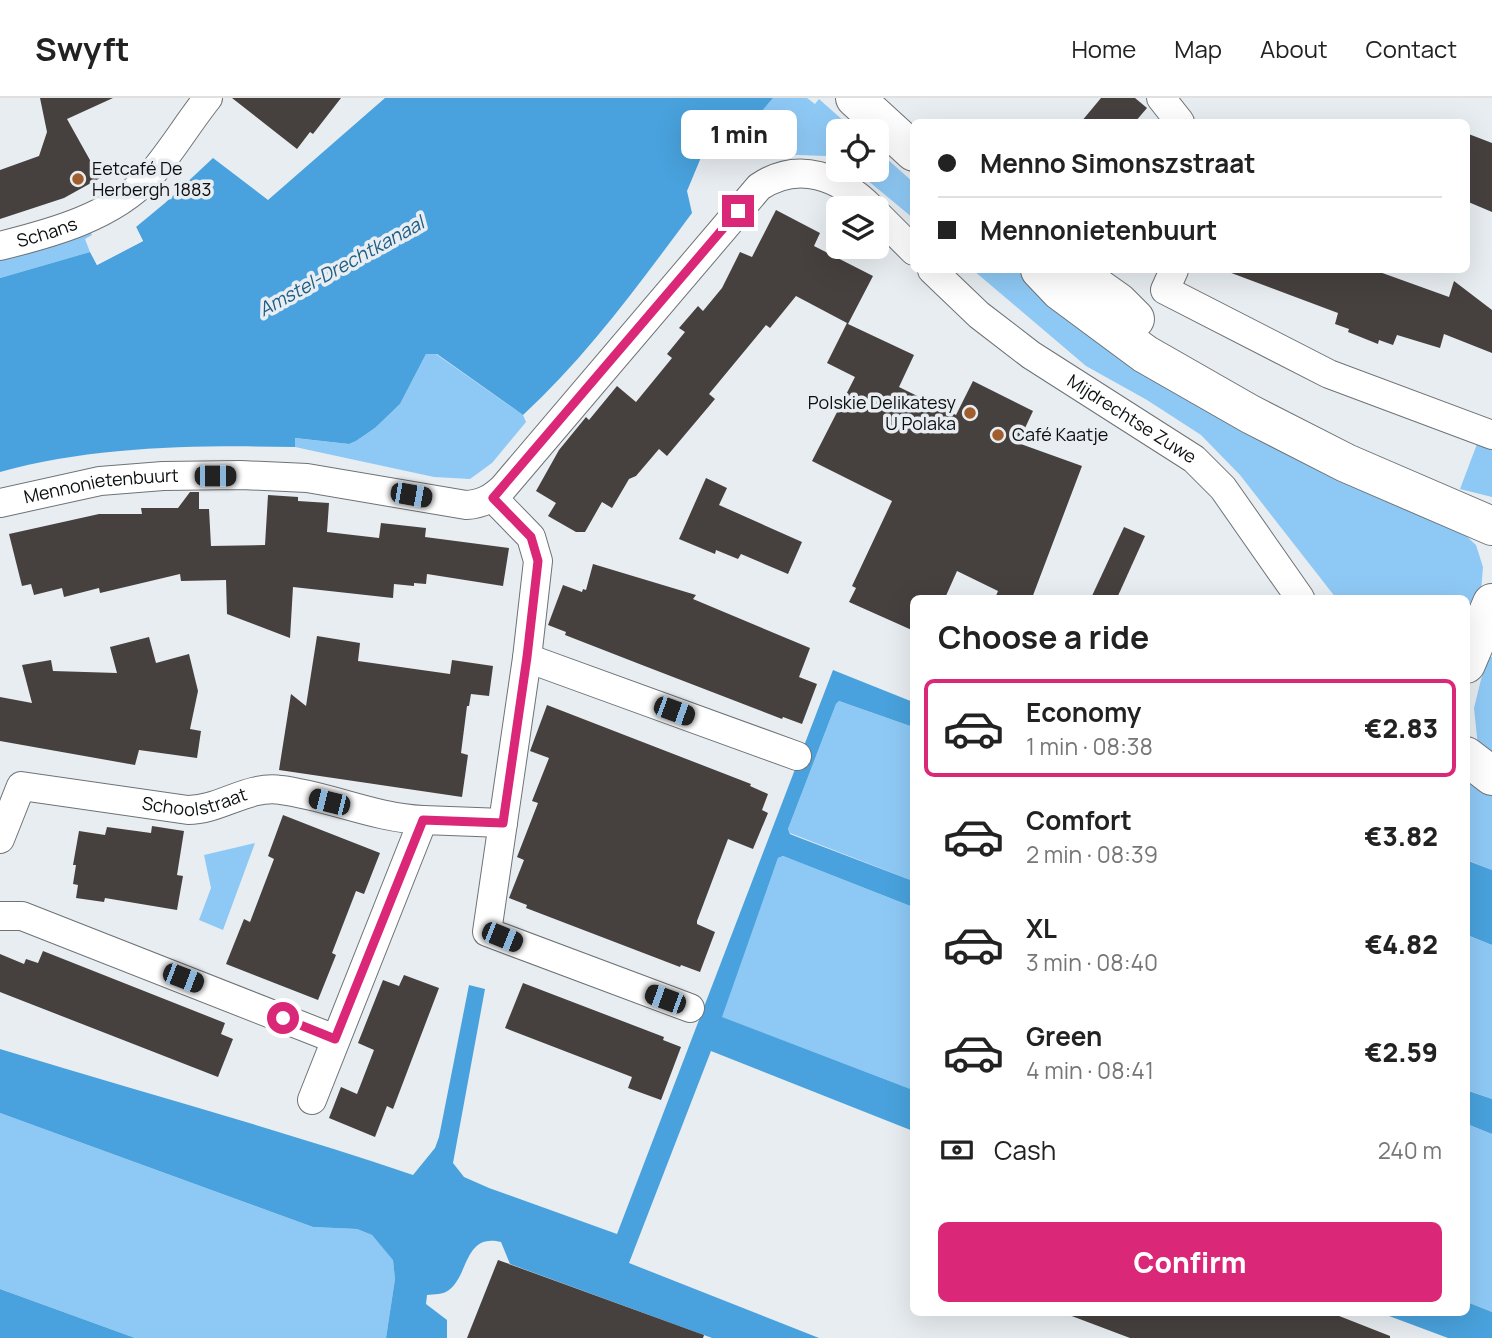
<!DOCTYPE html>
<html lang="en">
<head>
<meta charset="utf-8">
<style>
  body { margin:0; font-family:Manrope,sans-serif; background:#f6f6f6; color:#222; height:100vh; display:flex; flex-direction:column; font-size:26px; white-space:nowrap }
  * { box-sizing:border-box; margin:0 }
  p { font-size:23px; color:#767676 }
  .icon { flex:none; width:38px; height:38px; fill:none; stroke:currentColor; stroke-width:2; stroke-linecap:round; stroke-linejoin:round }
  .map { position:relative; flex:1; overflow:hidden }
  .sheet { position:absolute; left:910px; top:497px; width:560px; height:721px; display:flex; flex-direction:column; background:#fff; border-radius:10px; box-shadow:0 7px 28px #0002 }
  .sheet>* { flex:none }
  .banner { position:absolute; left:910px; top:21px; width:560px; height:154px; border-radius:10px; box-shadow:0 7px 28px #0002; display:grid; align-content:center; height:154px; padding:0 28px; background:#fff }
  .buttons { position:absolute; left:826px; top:21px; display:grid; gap:14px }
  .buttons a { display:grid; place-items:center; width:63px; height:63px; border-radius:10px; background:#fff; box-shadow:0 7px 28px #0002; font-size:35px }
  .end { position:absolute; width:32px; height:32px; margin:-16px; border:9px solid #db2777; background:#fff; box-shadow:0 0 0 4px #fff }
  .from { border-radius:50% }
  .bubble { position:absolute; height:49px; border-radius:10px; background:#fff; box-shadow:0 7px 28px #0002; font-size:23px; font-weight:800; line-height:49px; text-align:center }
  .car { position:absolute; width:21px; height:42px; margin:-21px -10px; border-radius:9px; box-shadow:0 0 5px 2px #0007; background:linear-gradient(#222 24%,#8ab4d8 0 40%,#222 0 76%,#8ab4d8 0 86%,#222 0) }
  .banner b { display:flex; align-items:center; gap:24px; height:66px; font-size:26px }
  .banner b+b { border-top:2px solid #e0e0e0 }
  .banner i { width:18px; height:18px; background:#222 }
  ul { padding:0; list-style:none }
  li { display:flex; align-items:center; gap:21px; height:98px; margin:0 14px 10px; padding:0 14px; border:4px solid transparent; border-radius:10px }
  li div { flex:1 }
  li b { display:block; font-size:26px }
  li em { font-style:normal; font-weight:800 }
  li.on { border-color:#db2777 }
  li>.icon { width:63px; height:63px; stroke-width:1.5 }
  h2 { padding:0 28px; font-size:32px; line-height:84px }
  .pay { display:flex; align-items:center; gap:18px; height:77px; padding:0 28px; font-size:26px }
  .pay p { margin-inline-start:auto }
  .primary-button { display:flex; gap:14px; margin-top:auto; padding:14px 28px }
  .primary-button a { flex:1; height:80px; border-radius:10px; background:#db2777; color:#fff; font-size:28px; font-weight:800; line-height:80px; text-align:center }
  header { display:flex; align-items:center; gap:42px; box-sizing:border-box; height:98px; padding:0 35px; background:#fff; border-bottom:2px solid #e0e0e0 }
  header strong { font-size:33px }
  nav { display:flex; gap:38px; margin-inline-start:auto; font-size:24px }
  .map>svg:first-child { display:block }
  .green { fill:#8ec9f5 }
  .water { fill:#49a2dd }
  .pier { fill:#e8edf1 }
  .building { fill:#46413f }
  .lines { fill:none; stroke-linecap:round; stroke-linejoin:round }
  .street-casing { stroke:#6e7376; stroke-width:30 }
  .secondary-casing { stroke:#6e7376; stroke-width:40 }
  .street { stroke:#fff; stroke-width:28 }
  .secondary { stroke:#fff; stroke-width:38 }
  .route { stroke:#db2777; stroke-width:9 }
  .poi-dot { fill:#a05d2d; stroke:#e8edf1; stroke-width:2.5 }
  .labels { text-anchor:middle; stroke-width:7; stroke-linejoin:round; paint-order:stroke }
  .poi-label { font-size:18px; fill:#0d0f10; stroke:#e8edf1; text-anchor:start }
  .street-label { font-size:18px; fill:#0d0f10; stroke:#e8edf1 }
  .water-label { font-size:19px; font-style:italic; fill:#1e5d86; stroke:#e8edf1 }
</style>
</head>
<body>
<header>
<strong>Swyft</strong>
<nav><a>Home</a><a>Map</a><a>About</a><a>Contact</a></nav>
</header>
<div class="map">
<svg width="1492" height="1240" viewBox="0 0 1492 1240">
  <rect width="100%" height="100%" fill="#e8edf1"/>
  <g class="green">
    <polygon points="773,0 807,0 815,6 819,1 855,33 838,33 838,64 826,58 771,56 745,33"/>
    <polygon points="877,52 913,84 913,120 855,72 877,72"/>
    <polygon points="88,129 92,137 85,141 90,154 0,180 0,157"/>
    <polygon points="973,172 1016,172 1081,227 1450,423 1476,447 1483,469 1481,494 1467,518 1466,500 1336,500 1240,377 1201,337 1147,302 1086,268"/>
    <polygon points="426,256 436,256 523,317 526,324 492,365 470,381 434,379 295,349 294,340 349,346 356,343 375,330 400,306"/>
    <polygon points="1477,346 1492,352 1492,399 1460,391"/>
    <polygon points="1487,557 1492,559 1492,656 1478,649 1474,610"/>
    <polygon points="839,603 913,629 913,783 790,735 788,731 836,606"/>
    <polygon points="1466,682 1492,696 1492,772 1467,762"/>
    <polygon points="255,745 223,832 199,822 211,790 204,757"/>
    <polygon points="783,758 913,809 913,992 721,919 778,760"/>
    <polygon points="1466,837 1492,847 1492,1001 1467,992"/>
    <polygon points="0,1015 313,1129 357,1131 372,1137 393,1161 395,1181 386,1240 135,1240 0,1191"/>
    <polygon points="1467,1026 1492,1036 1492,1214 1467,1204"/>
  </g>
  <g class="water">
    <path d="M385,0H773L745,33L724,52L702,57L687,93L692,115C640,185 587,258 523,317L437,256H426L400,306L375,330L356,343L349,346L295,340V349C198,347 94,348 0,374V180L90,154L97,167L143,143L136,129L165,105L213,60L268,102Z"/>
    <path d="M833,572L913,604V629L839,603L836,606L788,731L790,736L800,740L913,783V809L783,758L778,760L722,919L913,992V1033L711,953L629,1165L819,1240H712L510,1166L501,1144C464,1135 469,1177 449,1192C443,1197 434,1196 427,1197L426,1206L447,1222V1240H386L395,1181L393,1162L372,1137L357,1131L313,1129L0,1015V951C138,993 277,1031 413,1077L435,1050L439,1039L469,887L485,891L453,1065L464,1079L489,1090L617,1136Z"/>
    <polygon points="1466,762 1492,772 1492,847 1467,837"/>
    <polygon points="1466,992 1492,1001 1492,1036 1467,1026"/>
    <polygon points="0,1191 135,1240 0,1240"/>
    <polygon points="1467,1204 1492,1214 1492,1240 1448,1240 1381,1215 1466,1214"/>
  </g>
  <polygon class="pier" points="134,125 143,143 97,167 89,151 93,152 99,163 138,142 133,129"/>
  <g class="building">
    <polygon points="40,0 113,0 67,21 100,80 64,100 0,121 0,72 39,58 47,34"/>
    <polygon points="232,0 341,0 313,36 310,34 297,51"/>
    <polygon points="1101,0 1135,0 1147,10 1135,24 1081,24"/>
    <polygon points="1466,35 1492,45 1492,114 1466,103"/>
    <polygon points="776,112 820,135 814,148 873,178 848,226 914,257 899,289 956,317 973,283 1033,313 1018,345 1082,368 1032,500 995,500 998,493 957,473 945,500 914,500 914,533 849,504 856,490 852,488 892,403 812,363 855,279 827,265 847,225 796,198 770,230 766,227 709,296 715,301 667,358 659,351 636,378 629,381 612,410 602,404 585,434 576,434 548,418 556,405 536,393 559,352 586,319 589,322 617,288 636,304 672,260 667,256 685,234 679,230 698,208 703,213 722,190 740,154 752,159"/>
    <polygon points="1227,172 1374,172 1449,199 1454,183 1492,212 1492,255 1444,236 1440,250 1397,237 1393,247 1379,242 1378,246 1348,234 1349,231 1335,226 1338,215 1226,173"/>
    <polygon points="706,380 727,390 719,407 802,444 788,476 741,456 738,461 716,452 715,456 679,441"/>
    <polygon points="190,394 199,394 199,411 209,411 211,448 265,447 268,397 298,399 298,403 329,405 327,434 379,440 381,425 426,430 425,439 509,450 503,488 427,476 426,486 414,485 414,488 394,486 393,500 293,489 290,540 227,516 226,482 181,483 180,476 100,495 99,490 64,499 62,490 34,497 31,486 22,488 9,436 99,416 142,416 141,410 178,410"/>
    <polygon points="1124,429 1145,438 1117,500 1091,500"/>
    <polygon points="593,466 696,497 693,501 810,550 799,579 817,586 802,626 783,619 782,621 642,567 565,537 566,534 548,527 563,487 582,494 583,491 586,492"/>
    <polygon points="317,538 360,545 358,563 450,576 452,562 493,568 489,598 471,596 469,608 467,608 461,655 468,657 462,699 279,672 291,596 306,608"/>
    <polygon points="149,539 156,565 189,556 198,593 190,631 201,633 197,660 139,652 135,667 0,643 0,599 32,605 22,567 51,562 53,573 117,575 110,549"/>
    <polygon points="547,607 751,686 750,688 768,696 762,712 768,715 753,751 728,741 697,823 697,826 715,834 700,874 681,867 680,869 526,810 527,807 509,800 524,762 517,759 538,705 532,703 549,660 530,653"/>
    <polygon points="283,717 380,755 364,796 356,793 332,855 336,857 318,902 226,866 244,821 250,824 274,761 268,758"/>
    <polygon points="152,728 184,733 177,777 183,778 177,812 105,800 104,804 76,800 78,787 73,786 76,767 73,767 79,733 105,737 107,729 151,735"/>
    <polygon points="43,853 225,925 221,936 233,941 218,979 0,894 0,856 24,866 26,861 38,865"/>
    <polygon points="404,877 439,890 393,1011 387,1008 375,1039 329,1020 341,989 357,996 374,952 358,945 383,882 399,888"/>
    <polygon points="523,885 664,939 663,942 681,949 661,1002 628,990 632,979 505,930"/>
    <polygon points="498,1162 704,1237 703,1240 467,1240"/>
    <polygon points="1069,1214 1329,1214 1390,1238 1390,1240 1130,1240 1069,1217"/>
  </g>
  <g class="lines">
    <g class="street-casing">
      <g id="street">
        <polyline points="1161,0 1180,24"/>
        <polyline points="877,116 914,153"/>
        <path id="s1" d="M0,148C52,135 112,119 150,78C171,54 188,25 208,0"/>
        <path id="s2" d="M932,172L979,217L1031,257L1194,361L1223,390L1300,500"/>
        <polyline points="1174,172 1165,192 1329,276 1492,337"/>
        <polyline points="493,400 531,439 538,463 527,560 487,834 690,910"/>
        <path id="s3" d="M0,405L100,383L163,378L241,377L307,380L466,407C482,406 491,401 503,390L759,89C799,62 840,79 871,110"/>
        <polyline points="527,560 797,658"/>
        <path id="s4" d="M0,741L21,688L188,712C220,712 248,687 281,692C329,698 374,720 423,722"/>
        <polyline points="0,818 22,818 335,941"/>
        <polyline points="312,1002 423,722 503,725"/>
      </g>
    </g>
    <g class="secondary-casing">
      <g id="secondary">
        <polyline points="855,0 914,54"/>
        <polyline points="1040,172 1060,193 1145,256 1250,316 1346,365 1492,428"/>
        <polyline points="1073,172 1118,204 1135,221"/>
        <polyline points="1466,566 1492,505"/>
        <polyline points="1466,658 1492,678"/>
      </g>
    </g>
    <use href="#street" class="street"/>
    <use href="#secondary" class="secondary"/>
  </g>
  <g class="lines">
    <polyline class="route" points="283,920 335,941 423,722 503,725 527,559 538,463 531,439 493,400 738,113"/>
  </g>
  <g class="poi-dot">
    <circle cx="78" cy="81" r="7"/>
    <circle cx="970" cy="315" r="7"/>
    <circle cx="998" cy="337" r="7"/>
  </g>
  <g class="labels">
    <g class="poi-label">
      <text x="92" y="77">Eetcafé De<tspan x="92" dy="21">Herbergh 1883</tspan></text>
      <text x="956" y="311" text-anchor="end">Polskie Delikatesy<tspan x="956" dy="21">U Polaka</tspan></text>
      <text x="1012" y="343">Café Kaatje</text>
    </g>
    <g class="street-label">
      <text dy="6" stroke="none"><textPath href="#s1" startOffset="49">Schans</textPath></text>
      <text dy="6" stroke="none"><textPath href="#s2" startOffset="250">Mijdrechtse Zuwe</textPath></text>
      <text dy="6" stroke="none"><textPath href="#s3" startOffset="103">Mennonietenbuurt</textPath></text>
      <text dy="6" stroke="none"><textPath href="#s4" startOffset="233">Schoolstraat</textPath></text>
    </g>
    <g class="water-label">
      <text transform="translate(341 168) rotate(-29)" y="7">Amstel-Drechtkanaal</text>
    </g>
  </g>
</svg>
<div class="buttons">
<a><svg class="icon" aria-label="locate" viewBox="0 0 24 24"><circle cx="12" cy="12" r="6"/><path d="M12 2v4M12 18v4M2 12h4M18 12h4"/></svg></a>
<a><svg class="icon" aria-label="layers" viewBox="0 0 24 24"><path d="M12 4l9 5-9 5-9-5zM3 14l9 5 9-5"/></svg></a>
</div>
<i class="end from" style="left:283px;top:920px"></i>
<i class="end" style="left:738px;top:113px"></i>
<div class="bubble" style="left:681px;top:12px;width:116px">1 min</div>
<i class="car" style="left:215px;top:378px;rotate:90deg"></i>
<i class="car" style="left:411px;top:397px;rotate:100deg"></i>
<i class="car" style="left:674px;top:613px;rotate:110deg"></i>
<i class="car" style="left:329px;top:704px;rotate:284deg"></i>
<i class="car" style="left:502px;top:839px;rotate:112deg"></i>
<i class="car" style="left:183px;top:880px;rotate:111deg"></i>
<i class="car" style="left:665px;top:901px;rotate:290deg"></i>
<div class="banner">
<b><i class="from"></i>Menno Simonszstraat</b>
<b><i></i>Mennonietenbuurt</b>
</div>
<section class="sheet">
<h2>Choose a ride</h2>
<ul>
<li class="on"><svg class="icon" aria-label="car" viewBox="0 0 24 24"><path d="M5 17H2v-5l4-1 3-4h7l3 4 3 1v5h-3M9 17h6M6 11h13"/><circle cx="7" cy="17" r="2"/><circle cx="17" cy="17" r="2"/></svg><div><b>Economy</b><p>1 min · 08:38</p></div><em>€2.83</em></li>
<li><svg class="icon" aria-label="car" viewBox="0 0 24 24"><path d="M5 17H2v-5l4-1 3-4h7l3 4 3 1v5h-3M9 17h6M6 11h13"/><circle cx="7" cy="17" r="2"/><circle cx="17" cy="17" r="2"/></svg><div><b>Comfort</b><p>2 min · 08:39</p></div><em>€3.82</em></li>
<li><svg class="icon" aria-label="car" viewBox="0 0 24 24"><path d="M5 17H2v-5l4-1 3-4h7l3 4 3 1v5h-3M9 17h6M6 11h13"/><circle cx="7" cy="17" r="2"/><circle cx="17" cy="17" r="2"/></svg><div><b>XL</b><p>3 min · 08:40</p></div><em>€4.82</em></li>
<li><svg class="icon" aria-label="car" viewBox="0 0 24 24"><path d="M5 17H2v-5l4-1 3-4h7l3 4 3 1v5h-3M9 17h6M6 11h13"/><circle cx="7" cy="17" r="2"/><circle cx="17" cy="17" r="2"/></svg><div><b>Green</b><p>4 min · 08:41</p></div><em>€2.59</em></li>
</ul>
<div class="pay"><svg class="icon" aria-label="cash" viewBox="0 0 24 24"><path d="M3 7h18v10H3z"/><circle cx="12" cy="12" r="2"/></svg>Cash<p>240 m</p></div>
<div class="primary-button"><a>Confirm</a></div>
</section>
</div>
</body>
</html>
